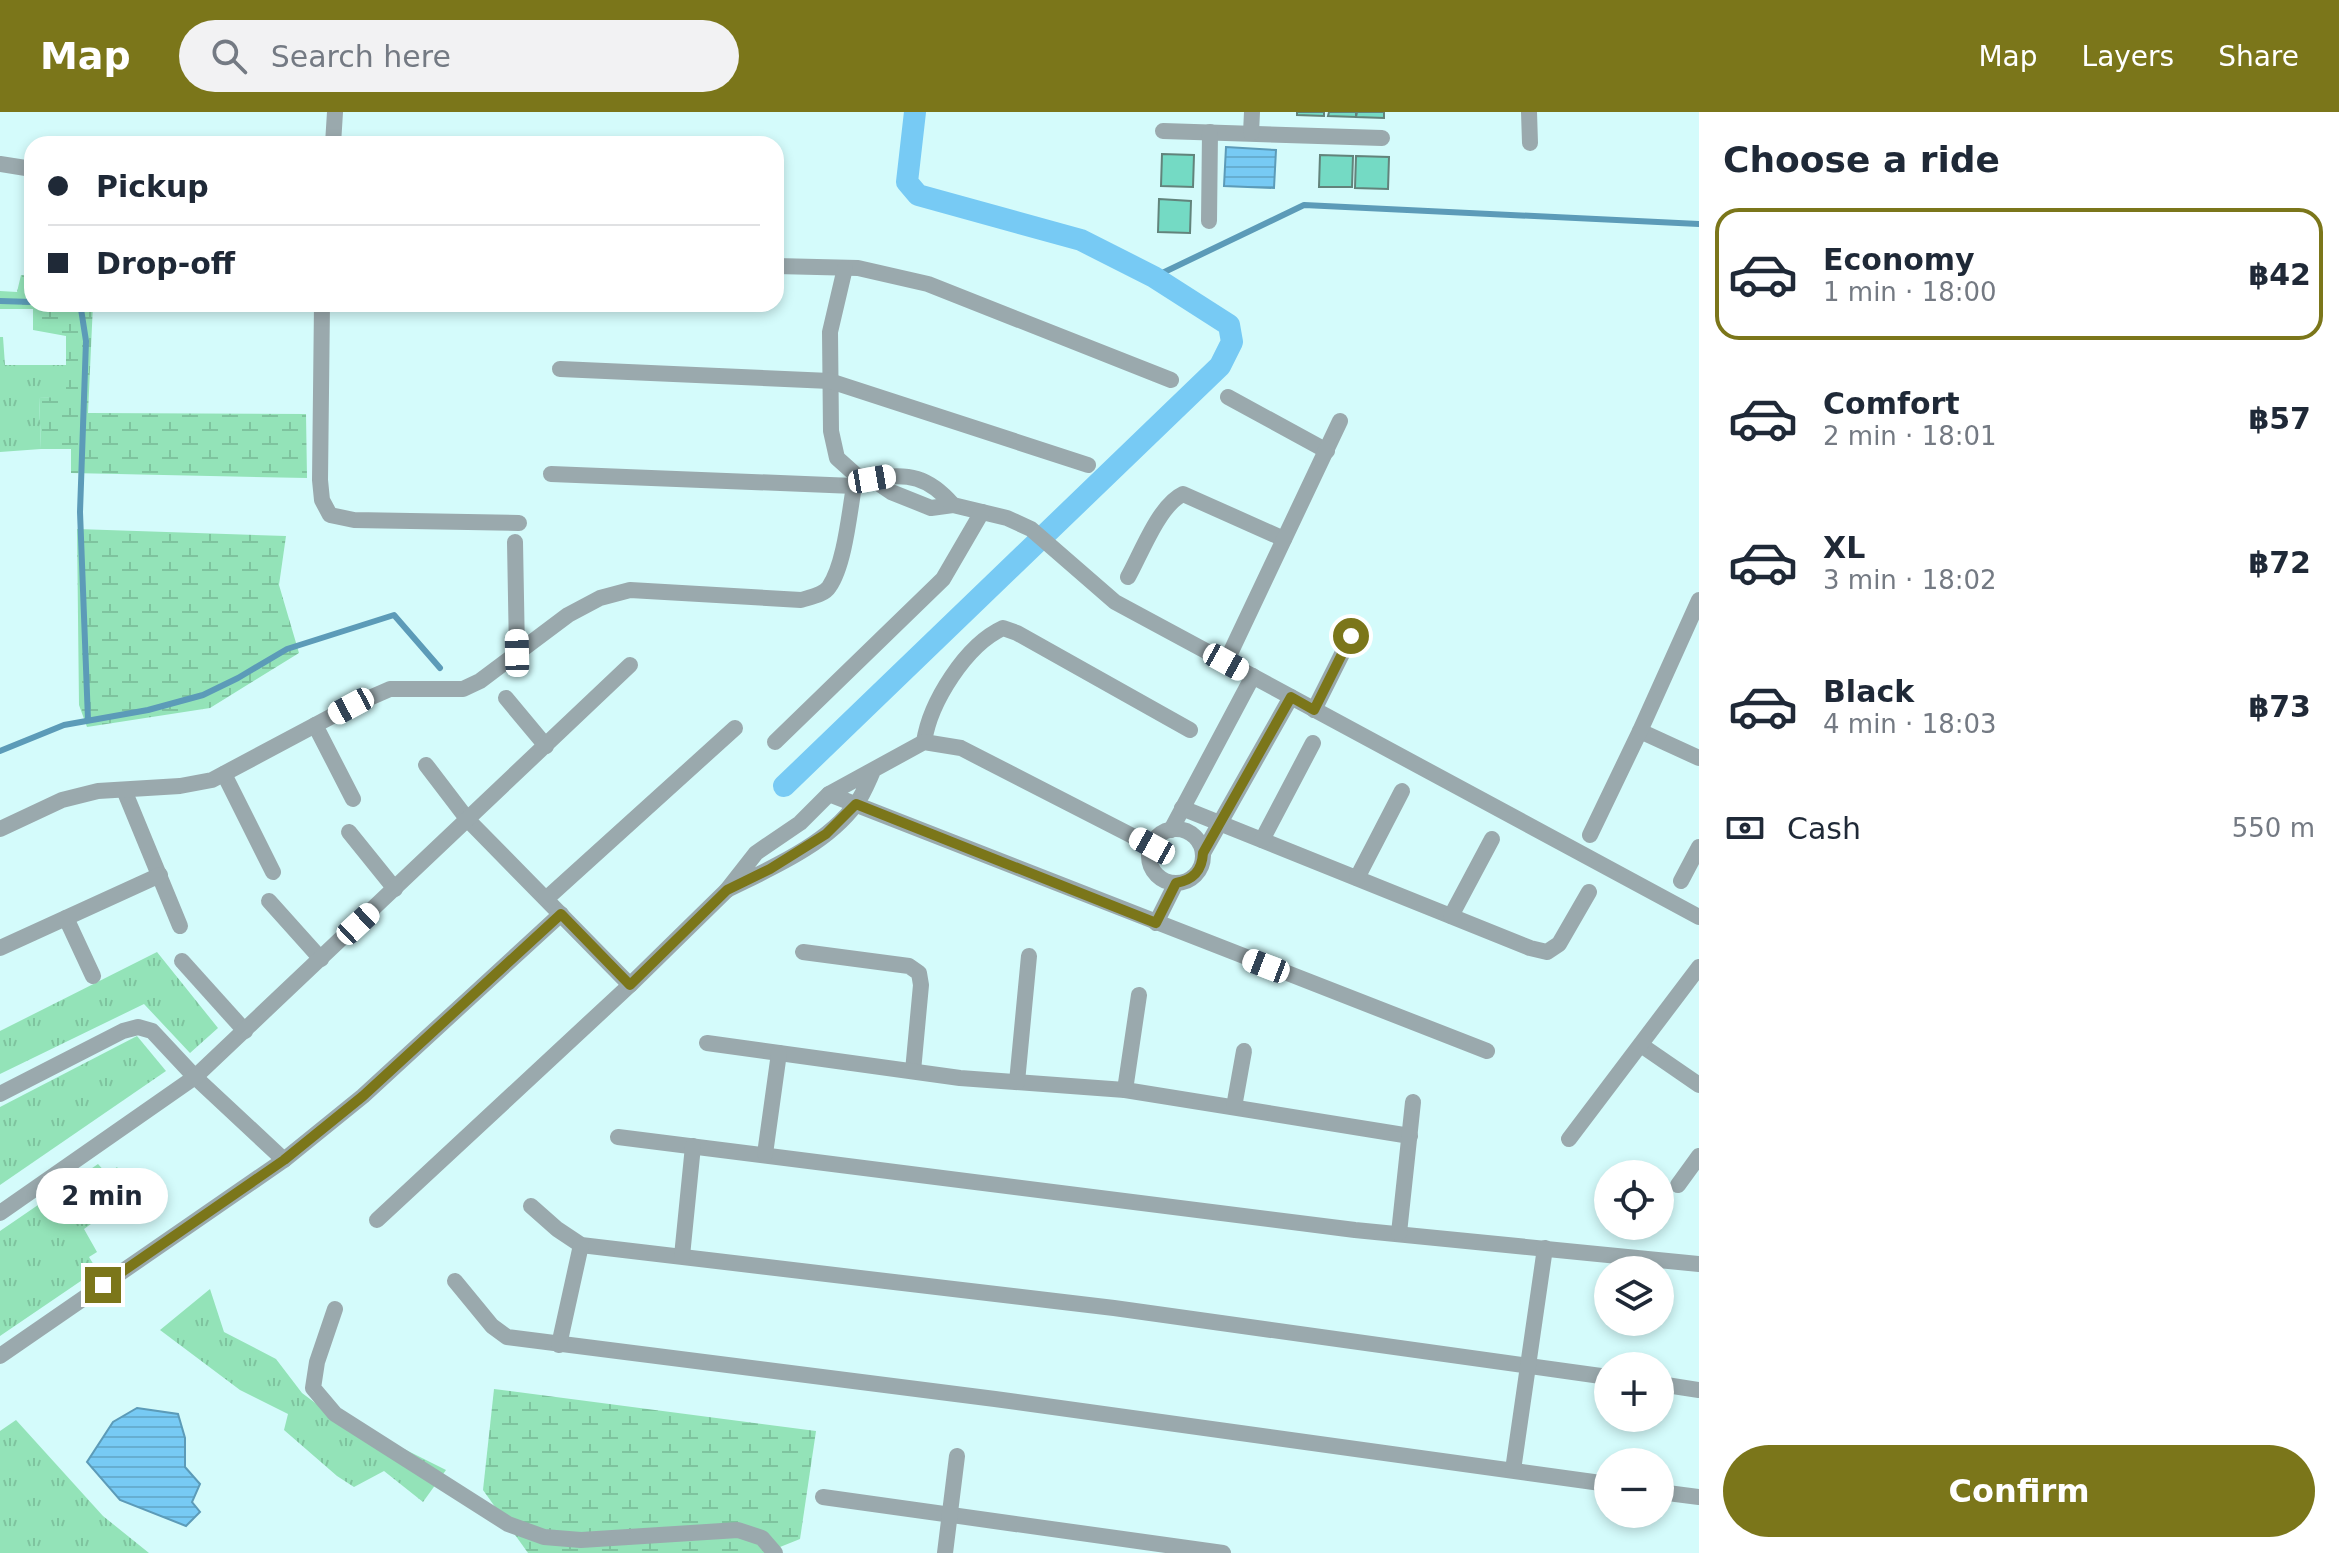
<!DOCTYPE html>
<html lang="en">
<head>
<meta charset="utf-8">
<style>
  body { margin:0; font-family:"DejaVu Sans",sans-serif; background:#f2f2f3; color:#1f2937; height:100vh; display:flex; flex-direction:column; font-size:30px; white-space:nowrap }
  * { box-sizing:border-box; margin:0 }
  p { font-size:26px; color:#747a83 }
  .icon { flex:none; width:44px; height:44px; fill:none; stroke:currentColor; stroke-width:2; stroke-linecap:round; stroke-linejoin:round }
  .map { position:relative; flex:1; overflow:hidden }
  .sheet { display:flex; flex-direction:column; background:#fff; width:640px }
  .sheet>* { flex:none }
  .banner { position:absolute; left:24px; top:24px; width:760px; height:176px; border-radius:24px; box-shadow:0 4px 12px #0003; display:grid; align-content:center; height:176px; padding:0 24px; background:#fff }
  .controls { position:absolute; left:1594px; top:1048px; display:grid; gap:16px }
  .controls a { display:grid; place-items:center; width:80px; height:80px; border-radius:50%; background:#fff; box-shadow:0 4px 12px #0003; font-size:40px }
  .end { position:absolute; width:36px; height:36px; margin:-18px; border:10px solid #7b761a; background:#fff; box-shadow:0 0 0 4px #fff }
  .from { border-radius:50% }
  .bubble { position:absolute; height:56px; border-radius:28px; background:#fff; box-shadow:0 4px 12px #0003; font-size:26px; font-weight:700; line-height:56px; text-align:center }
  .car { position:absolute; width:24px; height:48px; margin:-24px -12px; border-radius:10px; box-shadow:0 0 6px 2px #0007; background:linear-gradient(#fff 24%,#345 0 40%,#fff 0 76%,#345 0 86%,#fff 0) }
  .banner b { display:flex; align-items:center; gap:28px; height:76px; font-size:30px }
  .banner b+b { border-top:2px solid #e0e1e3 }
  .banner i { width:20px; height:20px; background:#1f2937 }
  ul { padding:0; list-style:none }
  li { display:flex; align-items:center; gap:24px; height:132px; margin:0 16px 12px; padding:0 8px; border:4px solid transparent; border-radius:24px }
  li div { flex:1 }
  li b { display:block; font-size:30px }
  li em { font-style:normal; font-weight:700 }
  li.selected { border-color:#7b761a }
  li>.icon { width:72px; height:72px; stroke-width:1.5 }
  h2 { padding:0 24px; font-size:36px; line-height:96px }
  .pay { display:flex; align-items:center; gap:20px; height:88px; padding:0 24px; font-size:30px }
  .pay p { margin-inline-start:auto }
  .primary-button { display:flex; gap:16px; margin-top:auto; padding:16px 24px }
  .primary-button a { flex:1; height:92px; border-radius:48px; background:#7b761a; color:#fff; font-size:32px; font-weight:700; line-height:92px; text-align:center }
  header { display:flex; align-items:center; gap:48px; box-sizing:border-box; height:112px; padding:0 40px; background:#7b761a; color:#fff }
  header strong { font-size:38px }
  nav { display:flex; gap:44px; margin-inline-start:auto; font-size:28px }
  .search { width:560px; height:72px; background:#f2f2f3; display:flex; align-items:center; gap:20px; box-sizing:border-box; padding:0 28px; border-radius:44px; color:#747a83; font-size:30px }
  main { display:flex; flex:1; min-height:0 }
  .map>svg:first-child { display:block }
  .grass { fill:url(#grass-tufts) }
  .wetland { fill:url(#wetland-marsh) }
  .water { fill:url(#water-rules); stroke:#5c9bb8; stroke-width:2 }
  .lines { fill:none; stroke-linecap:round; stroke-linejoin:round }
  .stream { stroke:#5c9bb8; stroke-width:6 }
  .canal { stroke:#77caf4; stroke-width:22 }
  .building { fill:#74dac4; stroke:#62837b; stroke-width:2 }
  .street { stroke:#9aa9ad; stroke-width:16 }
  .route { stroke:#7b761a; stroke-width:10 }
</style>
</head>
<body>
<header>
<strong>Map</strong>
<div class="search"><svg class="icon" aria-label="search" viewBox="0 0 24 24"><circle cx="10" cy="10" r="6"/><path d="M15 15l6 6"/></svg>Search here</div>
<nav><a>Map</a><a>Layers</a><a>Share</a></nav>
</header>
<main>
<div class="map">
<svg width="1699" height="1441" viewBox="0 0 1699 1441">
  <defs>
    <pattern id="grass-tufts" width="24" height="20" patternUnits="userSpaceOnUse" patternTransform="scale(2)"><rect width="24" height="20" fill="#93e3b8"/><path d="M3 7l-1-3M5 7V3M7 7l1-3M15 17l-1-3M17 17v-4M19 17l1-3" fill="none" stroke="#7ec39e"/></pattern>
    <pattern id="wetland-marsh" width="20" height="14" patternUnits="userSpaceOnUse" patternTransform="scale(2)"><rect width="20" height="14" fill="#93e3b8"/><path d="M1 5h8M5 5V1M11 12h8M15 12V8" fill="none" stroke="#7ec39e"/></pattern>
    <pattern id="water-rules" width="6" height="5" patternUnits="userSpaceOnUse" patternTransform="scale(2)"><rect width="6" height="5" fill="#77caf4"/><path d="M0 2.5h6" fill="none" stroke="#66aed1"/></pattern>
  </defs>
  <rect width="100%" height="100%" fill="#d4fbfb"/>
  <g class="grass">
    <polygon points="0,225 3,225 5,253 66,253 66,287 39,285 41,337 0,340"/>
    <polygon points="157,840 218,916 190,941 144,892 0,962 0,919"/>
    <polygon points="137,924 166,959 0,1073 0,995"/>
    <polygon points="98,1052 107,1062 117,1055 134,1081 84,1117 97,1140 89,1145 97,1158 0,1224 0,1119"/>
    <polygon points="210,1177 224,1220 276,1247 302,1281 354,1320 404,1337 446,1358 423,1390 384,1359 354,1375 337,1364 284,1318 288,1302 240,1278 160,1218"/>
    <polygon points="16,1308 103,1404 149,1441 0,1441 0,1319"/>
  </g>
  <g class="wetland">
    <polygon points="21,163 32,164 32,192 93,192 88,301 306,302 307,366 71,361 71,337 41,337 39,285 66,286 66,224 33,218 33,197 0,197 0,179 17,180"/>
    <polygon points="77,417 286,424 279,473 299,541 210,596 87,615 79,593"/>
    <polygon points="494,1277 816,1319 800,1427 765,1441 528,1441 483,1378"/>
  </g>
  <g class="water">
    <polygon points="1226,35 1276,38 1274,76 1224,74"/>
    <polygon points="137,1296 178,1302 185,1326 185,1355 200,1372 192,1390 200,1400 186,1414 120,1388 87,1350 113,1310"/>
  </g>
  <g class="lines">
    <g class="stream">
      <polyline points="1154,165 1304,93 1699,112"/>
      <polyline points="0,189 32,190"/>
      <polyline points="65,192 81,197 86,229 80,400 88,608"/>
      <polyline points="0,639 64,613 148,598 203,583 238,566 287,537 394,503 440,556"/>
    </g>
    <polyline class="canal" points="784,674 1220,254 1232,230 1229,213 1154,165 1081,128 918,83 907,70 915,0"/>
  </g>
  <g class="building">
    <polygon points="1297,0 1324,0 1324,4 1297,3"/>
    <polygon points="1329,0 1356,0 1356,5 1328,4"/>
    <polygon points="1357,0 1384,0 1384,6 1356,5"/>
    <polygon points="1162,42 1194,43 1193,75 1161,74"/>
    <polygon points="1320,43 1353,44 1352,75 1319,75"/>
    <polygon points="1356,44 1389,45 1388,77 1355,76"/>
    <polygon points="1159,87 1191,89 1190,121 1158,120"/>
  </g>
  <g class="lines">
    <g class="street">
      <polyline points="1529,0 1530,31"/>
      <polyline points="1163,19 1382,26"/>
      <polyline points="1251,21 1252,0"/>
      <polyline points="333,32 335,0"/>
      <polyline points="0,52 32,57"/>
      <polyline points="1209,109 1210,20"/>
      <polyline points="776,154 858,156 928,172 1171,268"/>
      <polyline points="845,156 830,220 831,319 837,346 856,363 872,367 891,380 931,396 953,393 1007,406 1031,417 1115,490 1699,805"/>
      <polyline points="322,192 320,368 322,388 330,403 354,408 519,411"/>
      <polyline points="560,257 830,269 1088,353"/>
      <polyline points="1228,285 1327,339"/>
      <polyline points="551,362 854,374"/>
      <path d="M872,367C908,360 929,365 953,393"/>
      <polyline points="515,430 517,541"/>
      <path d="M1128,465C1141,442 1159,393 1183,382L1284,427"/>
      <polyline points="1226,550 1340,309"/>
      <polyline points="506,586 546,634"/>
      <polyline points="1314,598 1351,524"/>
      <polyline points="315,613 353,687"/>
      <polyline points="1640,619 1699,646"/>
      <polyline points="775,630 943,467 982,400"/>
      <path d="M924,630C930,590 966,533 1003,516L1017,521L1190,618"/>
      <polyline points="426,653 468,708 630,873"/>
      <path d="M873,659C868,670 863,683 856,692C826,733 771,756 727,778L756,741L800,711L829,682L924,630L961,636L1152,734"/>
      <polyline points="224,662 273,760"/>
      <polyline points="124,678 180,814"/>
      <polyline points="829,682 1487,939"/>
      <polyline points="1182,696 1530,836 1547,840 1559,832 1589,780"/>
      <path d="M0,717L62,688L98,679L180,674L212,668L351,594L390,577H463L480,569L568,503L600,486L630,478L801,488C810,485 824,483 829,475C846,451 850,392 856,363"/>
      <circle cx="1176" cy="744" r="27"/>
      <polyline points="1171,718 1253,564"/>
      <polyline points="349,720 395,777"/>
      <polyline points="1590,723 1640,619 1699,488"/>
      <polyline points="1262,728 1313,631"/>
      <polyline points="1203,741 1291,585"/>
      <polyline points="1357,766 1402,679"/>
      <polyline points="1681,769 1699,735"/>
      <polyline points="546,787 735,616"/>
      <polyline points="269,789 321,847"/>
      <polyline points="1451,804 1492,727"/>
      <polyline points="66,806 93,864"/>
      <polyline points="1156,811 1176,771"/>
      <polyline points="0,836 160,763"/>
      <polyline points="803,840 909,854 919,861 921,873 913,959"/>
      <polyline points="182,849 245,919"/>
      <polyline points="707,931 960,966 1125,978 1410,1024"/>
      <polyline points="1641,933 1699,973"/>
      <polyline points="1017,970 1029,844"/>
      <polyline points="1125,978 1139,883"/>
      <polyline points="0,982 123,919 138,915 152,919 195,965 284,1048"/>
      <polyline points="1234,995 1244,939"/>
      <polyline points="618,1025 1355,1118 1699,1152"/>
      <polyline points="1569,1027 1699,855"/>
      <polyline points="765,1042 779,941"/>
      <polyline points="1678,1073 1699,1044"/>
      <polyline points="531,1094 557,1117 581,1133 1114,1196 1608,1265"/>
      <polyline points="0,1101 195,965 630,553"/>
      <polyline points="377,1108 630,873 727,778"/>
      <polyline points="1399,1121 1413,990"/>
      <polyline points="682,1144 693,1034"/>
      <polyline points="455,1169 492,1214 507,1225 995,1287 1608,1372"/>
      <polyline points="335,1197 317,1250 313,1276 335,1302 508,1412 544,1425 581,1428 738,1418 762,1426 775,1441"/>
      <polyline points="559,1233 581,1133"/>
      <polyline points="0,1244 284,1048 363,984 561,802"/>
      <polyline points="1660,1272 1699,1278"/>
      <polyline points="1513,1358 1545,1136"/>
      <polyline points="1660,1380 1699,1385"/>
      <polyline points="823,1385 1223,1441"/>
      <polyline points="945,1441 957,1344"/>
    </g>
  </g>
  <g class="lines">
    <path class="route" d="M103,1173L284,1048L363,984L561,802L630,873L727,778L770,757L826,722L856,692L1156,811L1176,771C1193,768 1202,759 1203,741L1291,585L1314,598L1351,524"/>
  </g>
</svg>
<div class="controls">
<a><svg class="icon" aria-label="locate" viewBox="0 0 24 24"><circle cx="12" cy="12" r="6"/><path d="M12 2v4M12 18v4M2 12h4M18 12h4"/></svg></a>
<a><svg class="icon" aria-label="layers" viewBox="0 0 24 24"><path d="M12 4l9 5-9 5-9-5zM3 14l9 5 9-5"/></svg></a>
<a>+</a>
<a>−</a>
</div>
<i class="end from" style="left:1351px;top:524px"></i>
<i class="end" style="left:103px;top:1173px"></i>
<div class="bubble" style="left:36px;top:1056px;width:132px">2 min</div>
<i class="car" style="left:872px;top:367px;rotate:80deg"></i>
<i class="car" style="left:517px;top:541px;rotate:359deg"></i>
<i class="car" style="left:1226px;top:550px;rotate:119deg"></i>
<i class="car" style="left:351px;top:594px;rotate:242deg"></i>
<i class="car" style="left:1152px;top:734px;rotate:299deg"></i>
<i class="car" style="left:358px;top:812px;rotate:47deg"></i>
<i class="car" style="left:1266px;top:854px;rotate:291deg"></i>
<div class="banner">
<b><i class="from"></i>Pickup</b>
<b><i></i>Drop-off</b>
</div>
</div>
<section class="sheet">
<h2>Choose a ride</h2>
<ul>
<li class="selected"><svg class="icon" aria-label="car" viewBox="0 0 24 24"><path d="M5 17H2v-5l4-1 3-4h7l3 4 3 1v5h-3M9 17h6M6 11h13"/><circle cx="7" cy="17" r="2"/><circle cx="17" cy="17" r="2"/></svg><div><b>Economy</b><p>1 min · 18:00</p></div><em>฿42</em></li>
<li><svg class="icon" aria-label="car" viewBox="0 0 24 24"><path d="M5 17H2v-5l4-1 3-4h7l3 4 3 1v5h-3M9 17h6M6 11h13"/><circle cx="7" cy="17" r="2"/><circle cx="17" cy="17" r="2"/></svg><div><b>Comfort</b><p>2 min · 18:01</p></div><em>฿57</em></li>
<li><svg class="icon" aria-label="car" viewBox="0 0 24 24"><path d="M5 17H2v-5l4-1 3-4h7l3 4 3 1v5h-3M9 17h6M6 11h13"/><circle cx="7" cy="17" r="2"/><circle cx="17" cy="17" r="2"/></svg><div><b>XL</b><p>3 min · 18:02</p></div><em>฿72</em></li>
<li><svg class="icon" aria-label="car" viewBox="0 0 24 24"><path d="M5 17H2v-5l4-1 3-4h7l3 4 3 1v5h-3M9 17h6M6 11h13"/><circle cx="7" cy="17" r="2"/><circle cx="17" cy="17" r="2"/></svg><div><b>Black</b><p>4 min · 18:03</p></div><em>฿73</em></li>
</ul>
<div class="pay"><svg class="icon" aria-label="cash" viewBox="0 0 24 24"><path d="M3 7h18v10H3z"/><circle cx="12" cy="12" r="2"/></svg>Cash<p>550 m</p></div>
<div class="primary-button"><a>Confirm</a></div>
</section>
</main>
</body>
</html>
